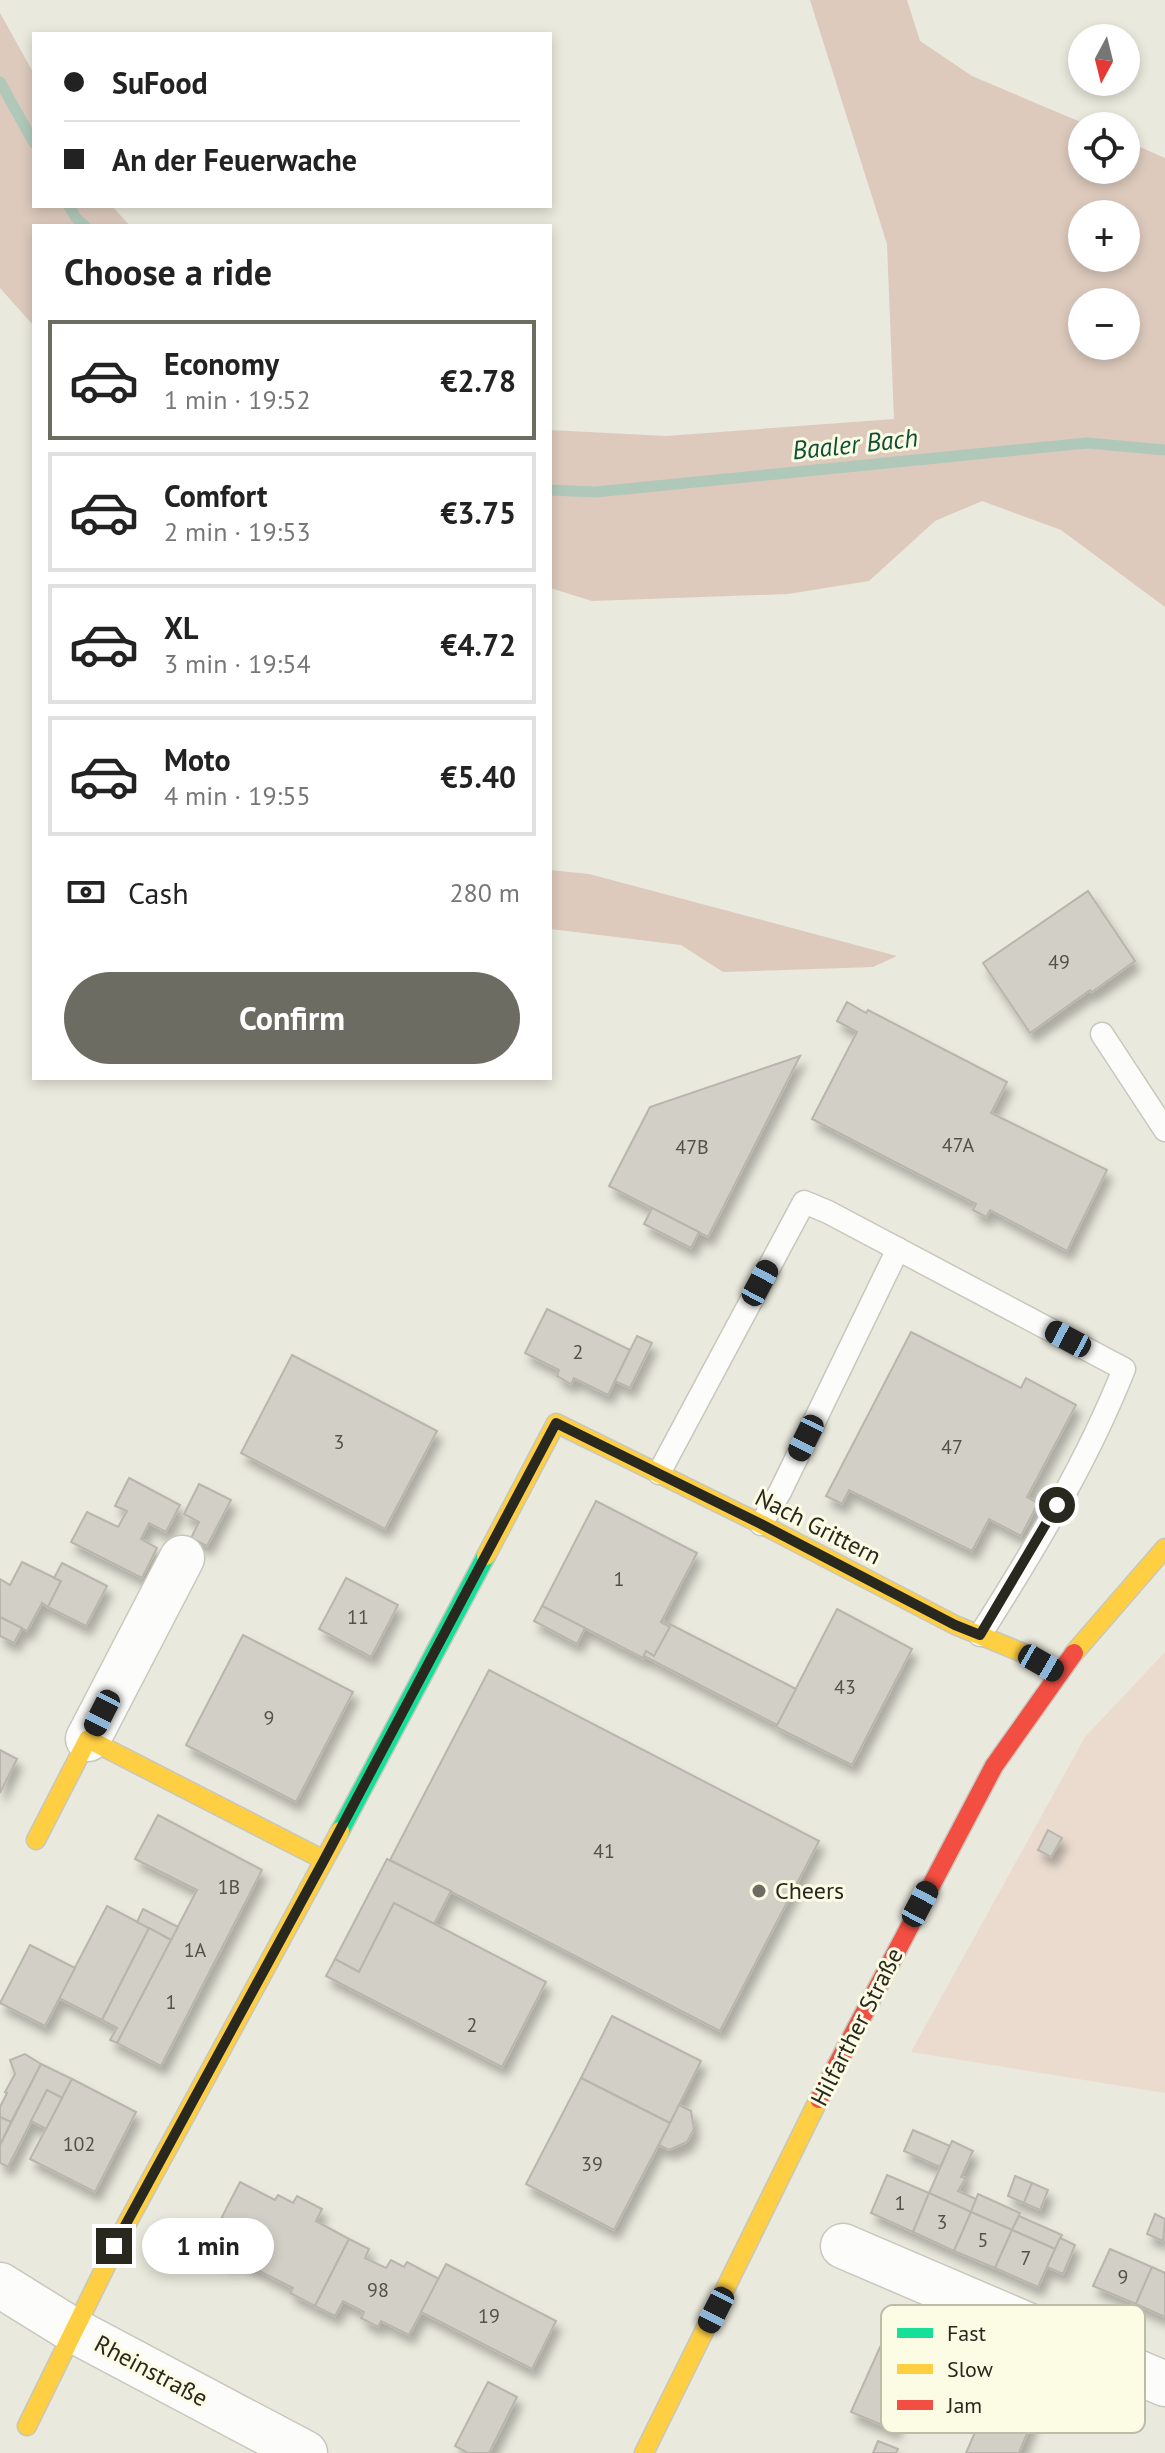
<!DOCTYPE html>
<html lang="en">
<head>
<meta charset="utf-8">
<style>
  body { margin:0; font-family:"PT Sans",sans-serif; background:#f6f6f6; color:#222; height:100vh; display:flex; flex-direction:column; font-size:30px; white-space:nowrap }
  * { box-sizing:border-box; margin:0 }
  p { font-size:26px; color:#767676 }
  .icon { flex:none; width:44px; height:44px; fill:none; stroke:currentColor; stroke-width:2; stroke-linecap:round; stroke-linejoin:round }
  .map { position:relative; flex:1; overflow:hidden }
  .panel { position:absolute; left:32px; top:224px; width:520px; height:856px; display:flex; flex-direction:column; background:#fff; border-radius:0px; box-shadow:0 4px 12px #0003 }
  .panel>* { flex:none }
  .hud { position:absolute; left:32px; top:32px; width:520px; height:176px; border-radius:0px; box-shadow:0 4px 12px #0003; display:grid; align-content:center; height:176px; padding:0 32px; background:#fff }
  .needle { width:52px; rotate:187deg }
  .controls { position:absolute; left:1068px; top:24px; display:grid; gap:16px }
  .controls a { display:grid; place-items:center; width:72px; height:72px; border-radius:50%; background:#fff; box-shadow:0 4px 12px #0003; font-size:40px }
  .end { position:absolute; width:36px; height:36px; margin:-18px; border:10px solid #29281f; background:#fff; box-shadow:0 0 0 4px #fff }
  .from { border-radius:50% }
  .bubble { position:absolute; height:56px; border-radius:28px; background:#fff; box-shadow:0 4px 12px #0003; font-size:26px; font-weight:800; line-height:56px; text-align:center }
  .car { position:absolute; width:24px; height:48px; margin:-24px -12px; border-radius:10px; box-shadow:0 0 6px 2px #0007; background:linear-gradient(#222 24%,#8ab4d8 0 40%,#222 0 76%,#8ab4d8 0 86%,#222 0) }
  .hud b { display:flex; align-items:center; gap:28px; height:76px; font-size:30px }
  .hud b+b { border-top:2px solid #e0e0e0 }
  .hud i { width:20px; height:20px; background:#222 }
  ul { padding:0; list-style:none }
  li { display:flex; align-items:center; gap:24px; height:120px; margin:0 16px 12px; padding:0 16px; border:4px solid #e0e0e0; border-radius:0px }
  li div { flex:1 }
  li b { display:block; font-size:30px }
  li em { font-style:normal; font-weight:800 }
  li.on { border-color:#6c6c62 }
  li>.icon { width:72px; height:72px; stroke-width:1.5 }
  h2 { padding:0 32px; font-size:36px; line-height:96px }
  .pay { display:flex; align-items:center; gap:20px; height:88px; padding:0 32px; font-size:30px }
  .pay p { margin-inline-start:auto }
  .action { display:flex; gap:16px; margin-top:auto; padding:16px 32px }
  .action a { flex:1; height:92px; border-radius:48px; background:#6c6c62; color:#fff; font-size:32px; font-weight:800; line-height:92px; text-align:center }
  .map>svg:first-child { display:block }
  .green { fill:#ebdbcf }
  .forest { fill:#ddcabd; fill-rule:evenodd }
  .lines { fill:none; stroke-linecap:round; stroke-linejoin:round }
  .stream { stroke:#b0c8b9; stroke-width:11 }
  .building { fill:#d2d0c6; stroke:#b8b5ac; stroke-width:2; filter:url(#shadow) }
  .lane-casing { stroke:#c8c7be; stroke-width:25 }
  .street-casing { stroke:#c8c7be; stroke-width:47 }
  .fast-casing { stroke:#c8c7be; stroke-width:21 }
  .slow-casing { stroke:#c8c7be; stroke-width:21 }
  .jam-casing { stroke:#c8c7be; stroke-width:21 }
  .lane { stroke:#fcfcfa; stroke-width:22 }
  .street { stroke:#fcfcfa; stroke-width:44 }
  .fast { stroke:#16e098; stroke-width:18 }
  .slow { stroke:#ffcf43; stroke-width:18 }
  .jam { stroke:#f24e42; stroke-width:18 }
  .route { stroke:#29281f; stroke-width:10 }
  .poi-dot { fill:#6c6c62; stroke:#fcfbe4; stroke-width:3 }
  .labels { text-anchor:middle; stroke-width:6; stroke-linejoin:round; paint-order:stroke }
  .number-label { font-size:20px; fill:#535249 }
  .street-label { font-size:24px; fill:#29281f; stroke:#fcfbe4 }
  .poi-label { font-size:24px; fill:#29281f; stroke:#fcfbe4; text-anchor:start }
  .water-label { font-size:26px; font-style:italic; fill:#0e5039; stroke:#fcfbe4 }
  .key { fill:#fcfbe4; stroke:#bdbca9; stroke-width:2 }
  .key-label { font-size:22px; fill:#29281f }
</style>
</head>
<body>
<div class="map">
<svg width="1165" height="2453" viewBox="0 0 1165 2453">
  <defs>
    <filter id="shadow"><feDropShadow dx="5" dy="9" stdDeviation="4" flood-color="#0004"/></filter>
  </defs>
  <rect width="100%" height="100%" fill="#e9e9dd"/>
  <polygon class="green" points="1165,1652 1165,2093 911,2052 1085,1737"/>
  <g class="forest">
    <path d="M810,0H907L920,41L972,76L1090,126H1082V170H1126V141L1165,158V607L1061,530L982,501L935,521L869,581L788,594L592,601L550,588V430L666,436L894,419L887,244ZM1082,214H1126V258H1082ZM1082,302H1126V346H1082Z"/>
    <polygon points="0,13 34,74 34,206 112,206 130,226 34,226 34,326 0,288"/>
    <polygon points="550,870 589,874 897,956 873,967 723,972 681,945 550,929"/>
  </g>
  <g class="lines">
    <g class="stream">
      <polyline points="0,82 34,143"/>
      <polyline points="69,206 76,218 85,226"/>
      <polyline points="550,490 595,492 1087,443 1165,450"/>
    </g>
  </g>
  <g class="building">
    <polygon points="1088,891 1135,961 1092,992 1090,990 1030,1033 983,963"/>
    <polygon points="847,1002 866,1013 868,1010 1007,1082 991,1113 1107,1170 1067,1251 990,1210 986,1217 973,1210 976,1204 812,1119 857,1032 837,1021"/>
    <polygon points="800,1056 708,1237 609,1186 650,1107"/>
    <polygon points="652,1208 699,1232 691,1248 644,1224"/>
    <polygon points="547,1309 630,1350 608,1395 574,1378 571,1384 557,1376 559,1370 525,1353"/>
    <polygon points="911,1332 1021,1388 1026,1378 1076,1405 1027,1497 1038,1503 1021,1536 989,1519 972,1551 849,1490 842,1504 826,1496"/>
    <polygon points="637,1336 652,1343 630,1388 615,1381"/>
    <polygon points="292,1355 437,1431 385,1529 241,1453"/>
    <polygon points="129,1478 180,1505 166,1532 149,1523 141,1539 157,1548 142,1578 71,1542 87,1512 118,1527 127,1511 115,1506"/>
    <polygon points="199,1484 231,1500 207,1546 191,1538 199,1522 184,1514"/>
    <polygon points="596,1501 697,1553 661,1622 670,1627 654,1656 646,1651 643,1658 542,1606"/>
    <polygon points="22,1562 61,1581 48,1607 42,1603 27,1631 0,1617 0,1579 10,1585"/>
    <polygon points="62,1563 107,1586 86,1626 48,1607 61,1581 54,1578"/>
    <polygon points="346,1578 398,1605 371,1657 319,1629"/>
    <polygon points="542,1606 585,1628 577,1644 534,1621"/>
    <polygon points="837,1609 912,1649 852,1765 776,1727"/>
    <polygon points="0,1617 22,1628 14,1643 0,1636"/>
    <polygon points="662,1620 796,1689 777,1725 644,1656 646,1651 654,1656 670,1627 661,1622"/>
    <polygon points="243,1635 353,1692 296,1802 186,1745"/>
    <polygon points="489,1670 819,1841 720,2031 390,1860"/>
    <polygon points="0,1750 17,1759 0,1793"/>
    <polygon points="158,1815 262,1870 161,2066 117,2043 197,1890 135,1859"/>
    <polygon points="1048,1830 1062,1838 1051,1857 1038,1850"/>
    <polygon points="387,1859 451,1891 434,1924 394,1903 359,1972 335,1959"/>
    <polygon points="394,1903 546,1982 502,2067 326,1976 335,1959 359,1972"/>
    <polygon points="107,1906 149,1928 102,2020 59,1998"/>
    <polygon points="143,1909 178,1927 171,1940 137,1922"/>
    <polygon points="149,1928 171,1940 117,2043 110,2040 117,2028 102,2020"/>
    <polygon points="30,1945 75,1968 45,2026 0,2003"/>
    <polygon points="612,2016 701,2061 670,2123 581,2078"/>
    <polygon points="25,2054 41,2064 11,2122 0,2117 0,2107 7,2093 5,2092 15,2074 10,2060"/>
    <polygon points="41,2064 72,2079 62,2098 47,2090 8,2167 0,2163 0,2145"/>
    <polygon points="581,2078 670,2123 614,2230 526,2184"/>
    <polygon points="72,2079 136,2112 95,2192 30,2159"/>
    <polygon points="47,2090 62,2098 46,2129 31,2121"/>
    <polygon points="679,2105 691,2111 694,2129 687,2142 669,2150 659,2145"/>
    <polygon points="0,2117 11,2122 0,2145"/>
    <polygon points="913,2130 950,2146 940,2167 904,2151"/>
    <polygon points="952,2141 973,2151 961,2177 966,2178 958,2191 976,2199 971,2212 929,2193"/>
    <polygon points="887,2175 929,2193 913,2232 871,2213"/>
    <polygon points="1015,2176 1032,2183 1024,2203 1008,2196"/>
    <polygon points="240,2182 275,2200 278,2195 293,2203 297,2196 322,2209 316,2221 349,2239 315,2306 290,2293 293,2288 234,2258 231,2263 205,2250"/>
    <polygon points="1032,2183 1048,2190 1040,2210 1024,2203"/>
    <polygon points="929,2193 971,2212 954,2251 913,2232"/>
    <polygon points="978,2194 1020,2213 1012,2230 971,2212"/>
    <polygon points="971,2212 1012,2230 995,2268 954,2251"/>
    <polygon points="1155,2214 1165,2219 1163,2241 1147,2234"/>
    <polygon points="1019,2216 1062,2235 1055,2249 1012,2230"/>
    <polygon points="1012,2230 1055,2249 1038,2287 995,2268"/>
    <polygon points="1060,2238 1075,2245 1063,2274 1047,2267"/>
    <polygon points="349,2239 369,2249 365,2258 386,2268 391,2260 404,2267 407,2262 439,2279 409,2335 381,2321 378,2327 361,2318 364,2312 343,2301 335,2316 315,2306"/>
    <polygon points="1110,2249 1152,2267 1136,2304 1093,2286"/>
    <polygon points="446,2264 556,2321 532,2369 421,2312"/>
    <polygon points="1152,2267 1165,2273 1165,2317 1136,2304"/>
    <polygon points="880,2347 922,2365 894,2430 851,2412"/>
    <polygon points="488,2382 517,2397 489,2453 468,2453 455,2446"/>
    <polygon points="991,2395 1035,2414 1019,2453 966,2453"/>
    <polygon points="878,2441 898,2449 896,2453 873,2453"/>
  </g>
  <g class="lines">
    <g class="lane-casing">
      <g id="lane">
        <polyline points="1102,1034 1165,1130"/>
        <path d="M659,1473L804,1202L828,1212L1124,1369C1087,1462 1034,1550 980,1635"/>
        <polyline points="761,1524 780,1492 898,1249"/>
      </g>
    </g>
    <g class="street-casing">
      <g id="street">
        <polyline points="88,1739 182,1558"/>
        <polyline points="843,2246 1165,2384"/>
        <polyline points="0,2285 71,2329 305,2453"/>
      </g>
    </g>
    <g class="fast-casing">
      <polyline id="fast" points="340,1831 486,1556"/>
    </g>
    <g class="slow-casing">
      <g id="slow">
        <polyline points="486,1556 556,1423 761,1524 955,1625 1023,1653 1059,1673"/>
        <polyline points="1074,1653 1165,1548"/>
        <polyline points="36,1840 88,1739 324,1860"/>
        <polyline points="27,2426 125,2227 340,1831"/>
        <polyline points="644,2453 819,2099"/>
      </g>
    </g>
    <g class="jam-casing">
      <polyline id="jam" points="819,2099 994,1766 1074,1653"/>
    </g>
    <use href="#lane" class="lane"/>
    <use href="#street" class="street"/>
    <use href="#fast" class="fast"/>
    <use href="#slow" class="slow"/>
    <use href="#jam" class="jam"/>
  </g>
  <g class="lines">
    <polyline class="route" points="114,2246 324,1860 556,1423 761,1524 955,1625 980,1635 1057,1505"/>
  </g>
  <circle class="poi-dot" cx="759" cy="1891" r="8"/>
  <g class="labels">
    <g class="number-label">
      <text x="1059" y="969">49</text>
      <text x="958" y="1152">47A</text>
      <text x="692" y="1154">47B</text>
      <text x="578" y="1359">2</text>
      <text x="339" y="1449">3</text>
      <text x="952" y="1454">47</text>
      <text x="619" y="1586">1</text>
      <text x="358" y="1624">11</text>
      <text x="845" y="1694">43</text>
      <text x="269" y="1725">9</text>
      <text x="604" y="1858">41</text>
      <text x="229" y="1894">1B</text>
      <text x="195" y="1957">1A</text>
      <text x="171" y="2009">1</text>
      <text x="472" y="2032">2</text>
      <text x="79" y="2151">102</text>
      <text x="592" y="2171">39</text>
      <text x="900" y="2210">1</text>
      <text x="942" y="2229">3</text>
      <text x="983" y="2247">5</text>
      <text x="1026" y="2265">7</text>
      <text x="1123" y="2284">9</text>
      <text x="378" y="2297">98</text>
      <text x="489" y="2323">19</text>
    </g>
    <g class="street-label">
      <text transform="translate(818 1527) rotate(27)" y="8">Nach Grittern</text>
      <text transform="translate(857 2027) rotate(-63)" y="8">Hilfarther Straße</text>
      <text transform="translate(151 2371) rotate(28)" y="8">Rheinstraße</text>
    </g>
    <g class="poi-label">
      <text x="775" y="1899">Cheers</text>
    </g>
    <g class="water-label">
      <text transform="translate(855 444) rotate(-6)" y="9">Baaler Bach</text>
    </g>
  </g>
  <rect x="881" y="2305" width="264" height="128" rx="12" class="key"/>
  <rect x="897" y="2328" width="36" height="10" fill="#16e098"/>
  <rect x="897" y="2364" width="36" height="10" fill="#ffcf43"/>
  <rect x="897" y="2400" width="36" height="10" fill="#f24e42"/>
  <g class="key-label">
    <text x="947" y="2341">Fast</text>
    <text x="947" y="2377">Slow</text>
    <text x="947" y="2413">Jam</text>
  </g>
</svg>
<div class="controls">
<a><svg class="needle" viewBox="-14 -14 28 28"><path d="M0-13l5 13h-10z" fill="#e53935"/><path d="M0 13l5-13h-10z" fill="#767676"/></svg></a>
<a><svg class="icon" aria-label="locate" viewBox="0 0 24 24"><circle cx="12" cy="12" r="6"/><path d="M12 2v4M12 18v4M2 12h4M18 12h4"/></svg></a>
<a>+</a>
<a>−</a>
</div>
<i class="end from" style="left:1057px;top:1505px"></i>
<i class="end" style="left:114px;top:2246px"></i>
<div class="bubble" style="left:142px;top:2218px;width:132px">1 min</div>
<i class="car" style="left:760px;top:1283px;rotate:28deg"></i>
<i class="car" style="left:1068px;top:1339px;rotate:298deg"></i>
<i class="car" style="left:806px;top:1438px;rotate:206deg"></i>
<i class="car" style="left:1041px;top:1663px;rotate:120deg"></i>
<i class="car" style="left:102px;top:1713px;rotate:207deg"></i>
<i class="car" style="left:920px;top:1904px;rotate:28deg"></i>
<i class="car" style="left:716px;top:2310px;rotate:207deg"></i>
<div class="hud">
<b><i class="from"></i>SuFood</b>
<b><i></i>An der Feuerwache</b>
</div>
<section class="panel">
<h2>Choose a ride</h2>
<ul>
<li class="on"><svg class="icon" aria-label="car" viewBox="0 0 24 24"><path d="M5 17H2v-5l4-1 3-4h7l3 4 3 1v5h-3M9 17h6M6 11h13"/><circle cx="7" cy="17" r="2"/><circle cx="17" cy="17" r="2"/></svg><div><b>Economy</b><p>1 min · 19:52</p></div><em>€2.78</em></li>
<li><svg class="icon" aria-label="car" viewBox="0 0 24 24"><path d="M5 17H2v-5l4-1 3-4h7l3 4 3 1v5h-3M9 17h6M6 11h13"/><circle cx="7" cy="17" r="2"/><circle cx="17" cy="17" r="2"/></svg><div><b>Comfort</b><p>2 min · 19:53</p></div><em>€3.75</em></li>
<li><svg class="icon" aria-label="car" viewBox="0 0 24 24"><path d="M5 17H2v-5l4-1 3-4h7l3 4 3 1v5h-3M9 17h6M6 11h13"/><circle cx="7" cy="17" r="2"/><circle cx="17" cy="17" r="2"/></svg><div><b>XL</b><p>3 min · 19:54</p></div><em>€4.72</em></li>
<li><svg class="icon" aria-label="car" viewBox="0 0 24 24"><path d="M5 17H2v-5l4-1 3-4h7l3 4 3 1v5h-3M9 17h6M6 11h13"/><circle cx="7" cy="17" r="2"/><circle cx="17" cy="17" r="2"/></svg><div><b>Moto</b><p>4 min · 19:55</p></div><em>€5.40</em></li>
</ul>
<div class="pay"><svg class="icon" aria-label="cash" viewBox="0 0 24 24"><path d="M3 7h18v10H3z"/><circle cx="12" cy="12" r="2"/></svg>Cash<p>280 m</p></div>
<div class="action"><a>Confirm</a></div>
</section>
</div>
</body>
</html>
